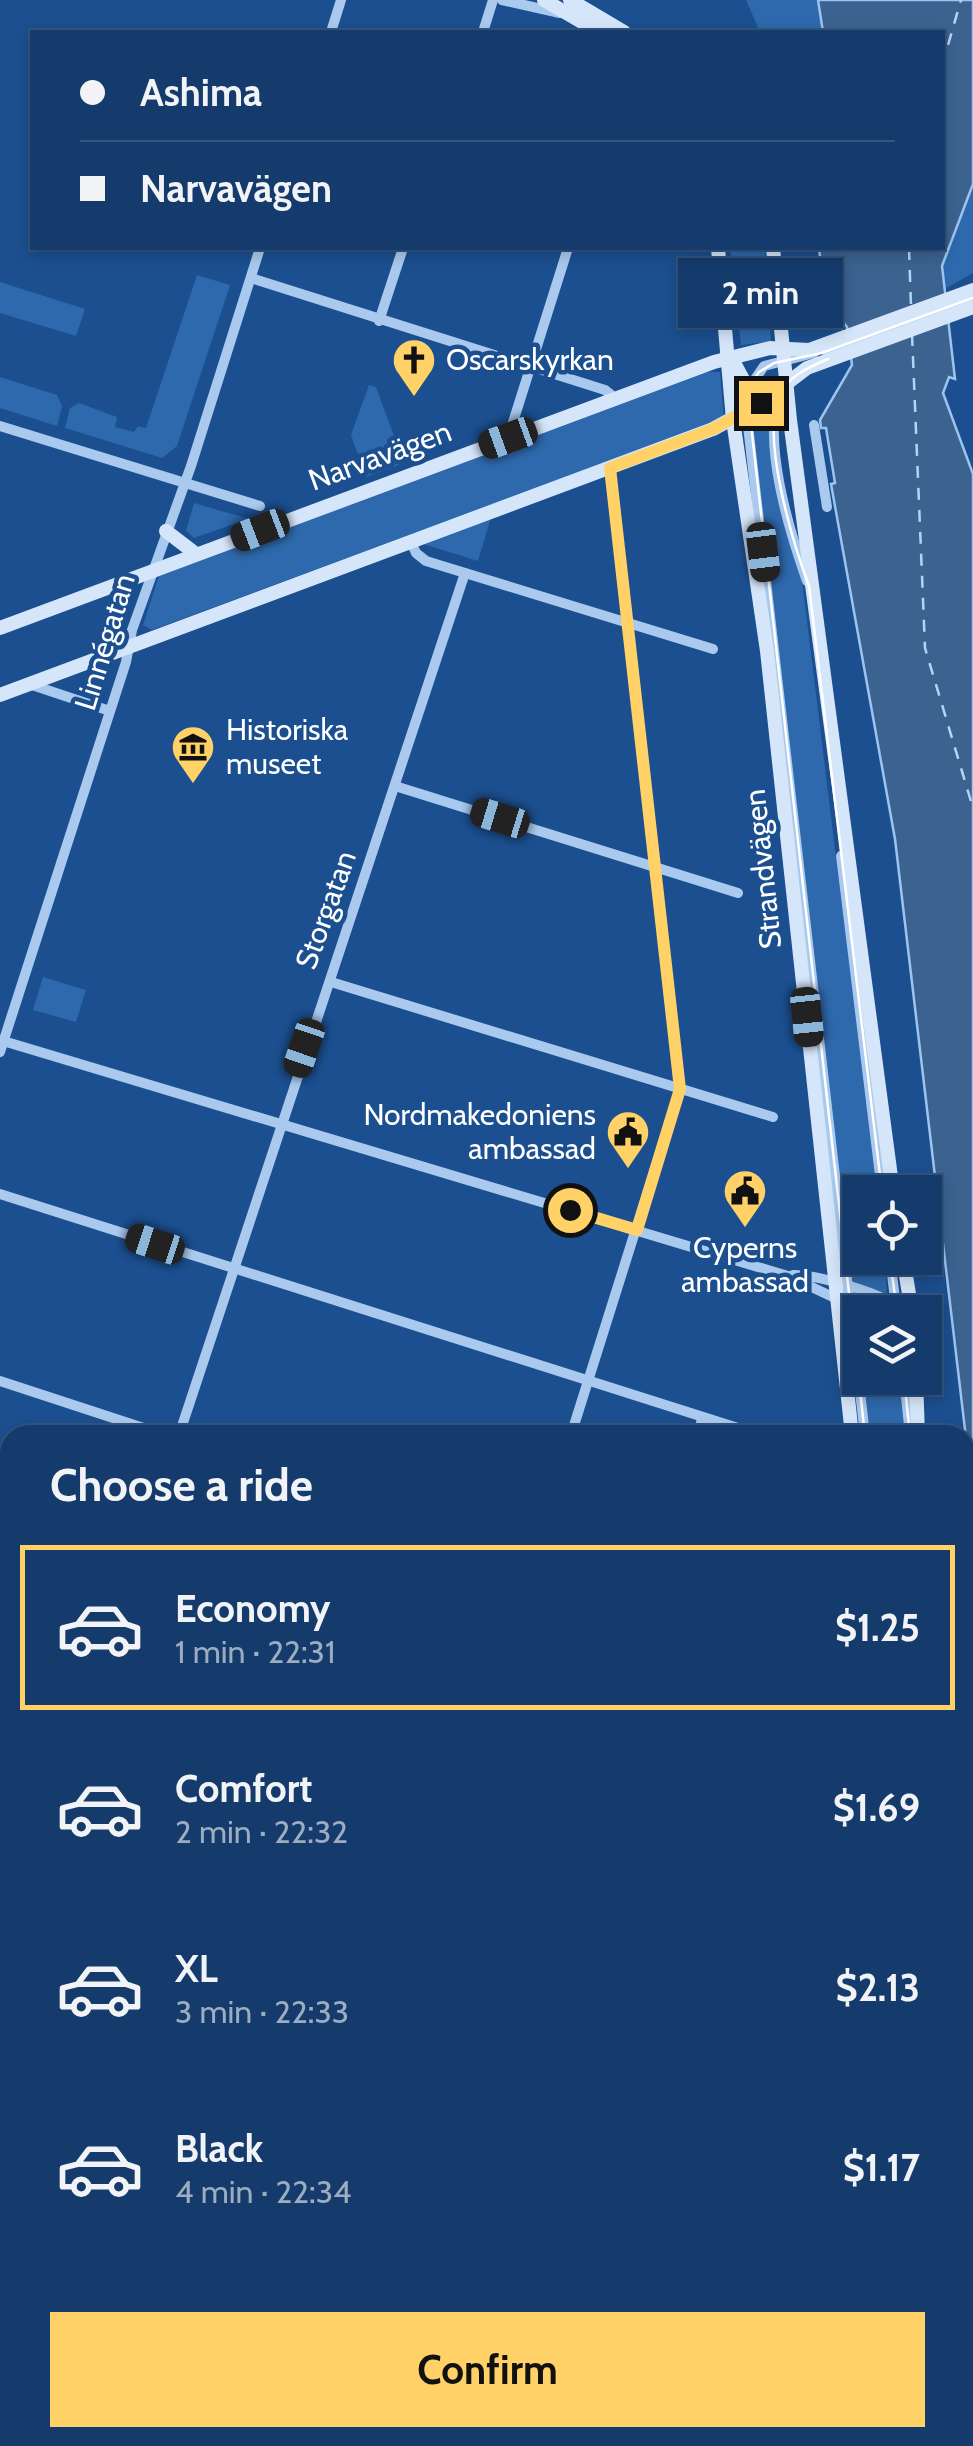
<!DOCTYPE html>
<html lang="en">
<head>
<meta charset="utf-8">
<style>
  body { margin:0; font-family:Cabin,sans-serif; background:#214673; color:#f1f3f6; height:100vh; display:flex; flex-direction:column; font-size:38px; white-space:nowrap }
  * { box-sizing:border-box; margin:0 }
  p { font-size:32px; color:#9dadc1 }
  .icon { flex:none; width:55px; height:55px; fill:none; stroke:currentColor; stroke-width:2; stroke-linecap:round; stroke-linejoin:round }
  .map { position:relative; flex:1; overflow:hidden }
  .sheet { position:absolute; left:0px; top:1425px; width:975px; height:1022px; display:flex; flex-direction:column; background:#143b6b; border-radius:30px 30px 0 0; box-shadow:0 5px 15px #0003,0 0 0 2px #33557e }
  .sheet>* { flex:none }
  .guide { position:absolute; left:30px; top:30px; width:915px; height:220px; border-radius:0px; box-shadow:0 5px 15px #0003,0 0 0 2px #33557e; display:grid; align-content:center; height:220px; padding:0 50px; background:#143b6b }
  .buttons { position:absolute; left:842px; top:1175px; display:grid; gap:20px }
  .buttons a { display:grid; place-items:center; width:100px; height:100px; border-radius:0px; background:#143b6b; box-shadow:0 5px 15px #0003,0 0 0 2px #33557e; font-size:50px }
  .end { position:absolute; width:45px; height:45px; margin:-22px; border:12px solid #ffd166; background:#111; box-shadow:0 0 0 5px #111 }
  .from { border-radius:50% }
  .bubble { position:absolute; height:70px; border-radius:0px; background:#143b6b; box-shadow:0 5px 15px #0003,0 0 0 2px #33557e; font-size:32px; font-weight:700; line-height:70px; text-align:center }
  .car { position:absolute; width:30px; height:60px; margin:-30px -15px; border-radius:12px; box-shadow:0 0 8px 2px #0007; background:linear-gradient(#222 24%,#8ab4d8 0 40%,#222 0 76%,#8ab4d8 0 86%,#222 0) }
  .guide b { display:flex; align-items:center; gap:35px; height:95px; font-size:38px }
  .guide b+b { border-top:2px solid #33557e }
  .guide i { width:25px; height:25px; background:#f1f3f6 }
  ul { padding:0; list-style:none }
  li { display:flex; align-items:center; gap:30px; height:165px; margin:0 20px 15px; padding:0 30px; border:5px solid transparent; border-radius:0px }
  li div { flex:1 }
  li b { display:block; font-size:38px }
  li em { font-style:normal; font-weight:700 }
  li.selected { border-color:#ffd166 }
  li>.icon { width:90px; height:90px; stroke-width:1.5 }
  h2 { padding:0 50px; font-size:45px; line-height:120px }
  .primary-button { display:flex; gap:20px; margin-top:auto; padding:20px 50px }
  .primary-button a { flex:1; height:115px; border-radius:0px; background:#ffd166; color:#111; font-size:40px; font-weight:700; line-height:115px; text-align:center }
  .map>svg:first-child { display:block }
  .green { fill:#2e69ad }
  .water { fill:#3c6290; stroke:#9cc4f0; stroke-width:2.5 }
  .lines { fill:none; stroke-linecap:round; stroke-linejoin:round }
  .ferry { stroke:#b5d3f5; stroke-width:2.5; stroke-dasharray:12 10; stroke-linecap:butt }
  .street { stroke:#a9c9ee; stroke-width:10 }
  .secondary { stroke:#d6e6fa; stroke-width:14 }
  .tram { stroke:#fff; stroke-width:2.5 }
  .route { stroke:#ffd166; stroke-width:12 }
  .labels { text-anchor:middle; stroke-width:9; stroke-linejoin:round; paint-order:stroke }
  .poi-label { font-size:30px; fill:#fff; stroke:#1b4f8f; text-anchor:start }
  .street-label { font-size:30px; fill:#fff; stroke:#1b4f8f }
</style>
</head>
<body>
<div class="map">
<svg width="973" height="2446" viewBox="0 0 973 2446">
  <rect width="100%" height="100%" fill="#1b4f8f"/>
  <g class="green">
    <polygon points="746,0 818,0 823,32 760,32"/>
    <path d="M973,184V273L943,290C936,253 958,217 973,184Z"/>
    <polygon points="730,248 765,248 771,341 741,345"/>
    <polygon points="197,275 230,285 177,446 162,458 65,428 70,408 79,403 117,417 115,427 134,432 138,426 146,428"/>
    <polygon points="0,282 85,309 76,336 0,313"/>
    <polygon points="704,372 720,372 724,418 152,630 143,625 159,576"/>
    <polygon points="0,377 57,395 62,406 57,426 0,408"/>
    <polygon points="369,385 376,387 404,463 366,477 351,435"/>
    <polygon points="771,419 780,506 802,580 877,1192 860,1192 860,1258 885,1258 887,1294 851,1283 752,422"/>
    <polygon points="194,503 249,519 194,538 186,531"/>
    <polygon points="491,517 478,561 420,543"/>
    <polygon points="43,977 86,990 76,1022 33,1010"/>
    <polygon points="863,1378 898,1378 907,1435 870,1435"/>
  </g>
  <g class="water">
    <polygon points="818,0 973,0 973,184 942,266 955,379 949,377 943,393 973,474 973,1497 895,839 831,484 835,483 826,428 821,428 820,420 852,365 847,327 825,299 819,248 942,248 942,32 823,32"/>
    <polygon points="973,1671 973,2130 965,2138 965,1687"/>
  </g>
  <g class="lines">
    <g class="ferry">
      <polyline points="942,66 961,0"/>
      <polyline points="909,248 911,306"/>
      <polyline points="912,334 925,648 973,808"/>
      <polyline points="965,1696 973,1684"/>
      <polyline points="965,1826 973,1826"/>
      <polyline points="965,1897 973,1887"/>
      <polyline points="965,1907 973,1896"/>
      <polyline points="965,1920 973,1908"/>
      <polyline points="965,1982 973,1968"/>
      <polyline points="965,2021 973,2010"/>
      <polyline points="965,2052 973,2035"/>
    </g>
    <g class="street">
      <polyline points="502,0 560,13"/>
      <polyline points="331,32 341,0"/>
      <polyline points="483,32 493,0"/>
      <polyline points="251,278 605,390 615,398"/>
      <polyline points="379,321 403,248"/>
      <polyline points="825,350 973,298"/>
      <polyline points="743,383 865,1435"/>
      <path d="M783,389C758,433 791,536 807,581"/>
      <polyline points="746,392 764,366 814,353"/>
      <polyline points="814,425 827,507"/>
      <polyline points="0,426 260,506"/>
      <polyline points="508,438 568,248"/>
      <polyline points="411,542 416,553 426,561 713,649"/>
      <polyline points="29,684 110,711"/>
      <polyline points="395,786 738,893"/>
      <polyline points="841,856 882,1192"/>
      <polyline points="331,982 773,1117"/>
      <polyline points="0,1040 788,1276 835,1298"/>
      <polyline points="0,1052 126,662 132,630 191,466 260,248"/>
      <polyline points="0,1194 760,1435"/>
      <polyline points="890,1258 896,1307"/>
      <path d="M793,1275C816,1274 891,1295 903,1312"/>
      <polyline points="904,1378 910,1435"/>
      <polyline points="0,1381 165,1435"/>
      <polyline points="179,1435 465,573"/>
      <polyline points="571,1435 680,1089 610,468"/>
      <polyline points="699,1435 702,1417"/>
      <polyline points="0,1588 10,1591"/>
      <polyline points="0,1720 10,1723"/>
      <polyline points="0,1854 10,1857"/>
      <polyline points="0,2003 10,2006"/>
      <polyline points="0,2264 10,2270"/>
      <polyline points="374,2438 376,2446"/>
      <polyline points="516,2438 517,2446"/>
      <polyline points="954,2438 958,2446"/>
      <polyline points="788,2446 793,2438"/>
    </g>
    <g class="secondary">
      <polyline points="544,0 599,32"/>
      <polyline points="570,0 624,32"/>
      <polyline points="718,248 733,420 767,651 852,1435"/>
      <polyline points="773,248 790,420 893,1192"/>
      <polyline points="731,357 753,398 761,403"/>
      <polyline points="166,531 196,554"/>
      <polyline points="0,628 714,362 770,348 809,350 973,290"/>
      <polyline points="0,695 713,429 761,403 807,368 973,307"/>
      <polyline points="903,1258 912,1312"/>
      <polyline points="916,1378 918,1435"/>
      <polyline points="965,2173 973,2165"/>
      <polyline points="660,2438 660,2446"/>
      <polyline points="673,2438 673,2446"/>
      <polyline points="302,2446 315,2438"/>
      <polyline points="316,2446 329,2438"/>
    </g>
    <g class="tram">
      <path d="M828,359C809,367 788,376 779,396C761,439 793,543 809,586L882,1192"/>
      <polyline points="890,1258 897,1312"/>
      <polyline points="904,1378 910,1435"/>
      <polyline points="865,1435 747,389 759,372 774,363 822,353 973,298"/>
      <polyline points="516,2438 517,2446"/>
      <polyline points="660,2438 660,2446"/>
    </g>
  </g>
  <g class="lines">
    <polyline class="route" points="570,1210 637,1230 680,1089 610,468 713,429 761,403"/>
  </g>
  <defs>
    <g id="church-pin" transform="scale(2.25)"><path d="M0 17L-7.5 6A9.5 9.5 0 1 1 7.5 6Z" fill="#ffd166" stroke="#1b4f8f"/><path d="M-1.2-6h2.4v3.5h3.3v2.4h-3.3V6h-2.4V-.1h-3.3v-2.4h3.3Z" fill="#111"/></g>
    <g id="museum-pin" transform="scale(2.25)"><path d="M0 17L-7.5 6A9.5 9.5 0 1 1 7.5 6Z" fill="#ffd166" stroke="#1b4f8f"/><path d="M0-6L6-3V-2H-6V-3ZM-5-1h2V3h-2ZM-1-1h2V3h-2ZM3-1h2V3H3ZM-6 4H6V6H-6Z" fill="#111"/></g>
    <g id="civic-pin" transform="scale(2.25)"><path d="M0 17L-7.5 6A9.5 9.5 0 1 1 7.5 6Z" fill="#ffd166" stroke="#1b4f8f"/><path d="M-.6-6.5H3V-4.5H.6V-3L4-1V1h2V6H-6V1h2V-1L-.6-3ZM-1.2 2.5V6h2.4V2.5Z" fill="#111"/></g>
  </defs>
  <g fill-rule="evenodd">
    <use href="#church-pin" x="414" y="360"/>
    <use href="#museum-pin" x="193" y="747"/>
    <use href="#civic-pin" x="628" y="1132"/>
    <use href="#civic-pin" x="745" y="1191"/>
  </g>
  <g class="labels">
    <g class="poi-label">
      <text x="446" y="370">Oscarskyrkan</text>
      <text x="226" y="740">Historiska<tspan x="226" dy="34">museet</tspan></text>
      <text x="596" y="1125" text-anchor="end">Nordmakedoniens<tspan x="596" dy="34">ambassad</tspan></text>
      <text x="745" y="1258" text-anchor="middle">Cyperns<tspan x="745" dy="34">ambassad</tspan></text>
    </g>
    <g class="street-label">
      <text transform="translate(380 456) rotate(-20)" y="10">Narvavägen</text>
      <text transform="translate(105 642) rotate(-73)" y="10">Linnégatan</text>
      <text transform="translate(763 869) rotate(-96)" y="10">Strandvägen</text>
      <text transform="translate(326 910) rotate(-70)" y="10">Storgatan</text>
    </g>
  </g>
</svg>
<div class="buttons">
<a><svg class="icon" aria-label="locate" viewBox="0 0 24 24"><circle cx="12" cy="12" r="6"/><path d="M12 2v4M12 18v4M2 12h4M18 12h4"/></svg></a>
<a><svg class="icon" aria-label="layers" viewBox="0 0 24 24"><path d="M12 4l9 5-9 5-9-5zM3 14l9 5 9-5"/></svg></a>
</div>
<i class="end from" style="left:570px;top:1210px"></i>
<i class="end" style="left:761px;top:403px"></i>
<div class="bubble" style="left:678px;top:258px;width:165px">2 min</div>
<i class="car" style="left:508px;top:438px;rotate:250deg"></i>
<i class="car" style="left:260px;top:530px;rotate:249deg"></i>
<i class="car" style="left:763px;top:552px;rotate:173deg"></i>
<i class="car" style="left:500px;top:818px;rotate:287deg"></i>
<i class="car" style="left:807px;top:1017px;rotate:174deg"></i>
<i class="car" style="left:304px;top:1048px;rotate:199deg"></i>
<i class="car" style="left:155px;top:1244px;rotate:288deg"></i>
<div class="guide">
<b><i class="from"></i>Ashima</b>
<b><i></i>Narvavägen</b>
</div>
<section class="sheet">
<h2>Choose a ride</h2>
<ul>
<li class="selected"><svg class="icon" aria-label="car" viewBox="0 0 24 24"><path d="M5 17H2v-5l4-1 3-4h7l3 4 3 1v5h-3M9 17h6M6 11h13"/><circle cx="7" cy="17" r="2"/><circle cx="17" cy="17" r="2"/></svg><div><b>Economy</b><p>1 min · 22:31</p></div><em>$1.25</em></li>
<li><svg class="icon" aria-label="car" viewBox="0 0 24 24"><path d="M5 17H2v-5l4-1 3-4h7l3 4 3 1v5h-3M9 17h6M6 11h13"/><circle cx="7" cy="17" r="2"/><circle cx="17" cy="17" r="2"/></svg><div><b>Comfort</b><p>2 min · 22:32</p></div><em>$1.69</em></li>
<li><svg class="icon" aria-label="car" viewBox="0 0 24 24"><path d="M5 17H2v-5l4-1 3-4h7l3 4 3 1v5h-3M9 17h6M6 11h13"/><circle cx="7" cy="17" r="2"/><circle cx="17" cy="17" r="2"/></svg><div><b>XL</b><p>3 min · 22:33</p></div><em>$2.13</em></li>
<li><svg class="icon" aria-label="car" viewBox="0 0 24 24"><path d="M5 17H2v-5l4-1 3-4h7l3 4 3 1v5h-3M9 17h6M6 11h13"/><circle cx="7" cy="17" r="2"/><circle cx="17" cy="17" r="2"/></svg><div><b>Black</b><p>4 min · 22:34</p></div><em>$1.17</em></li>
</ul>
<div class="primary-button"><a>Confirm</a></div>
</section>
</div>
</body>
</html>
